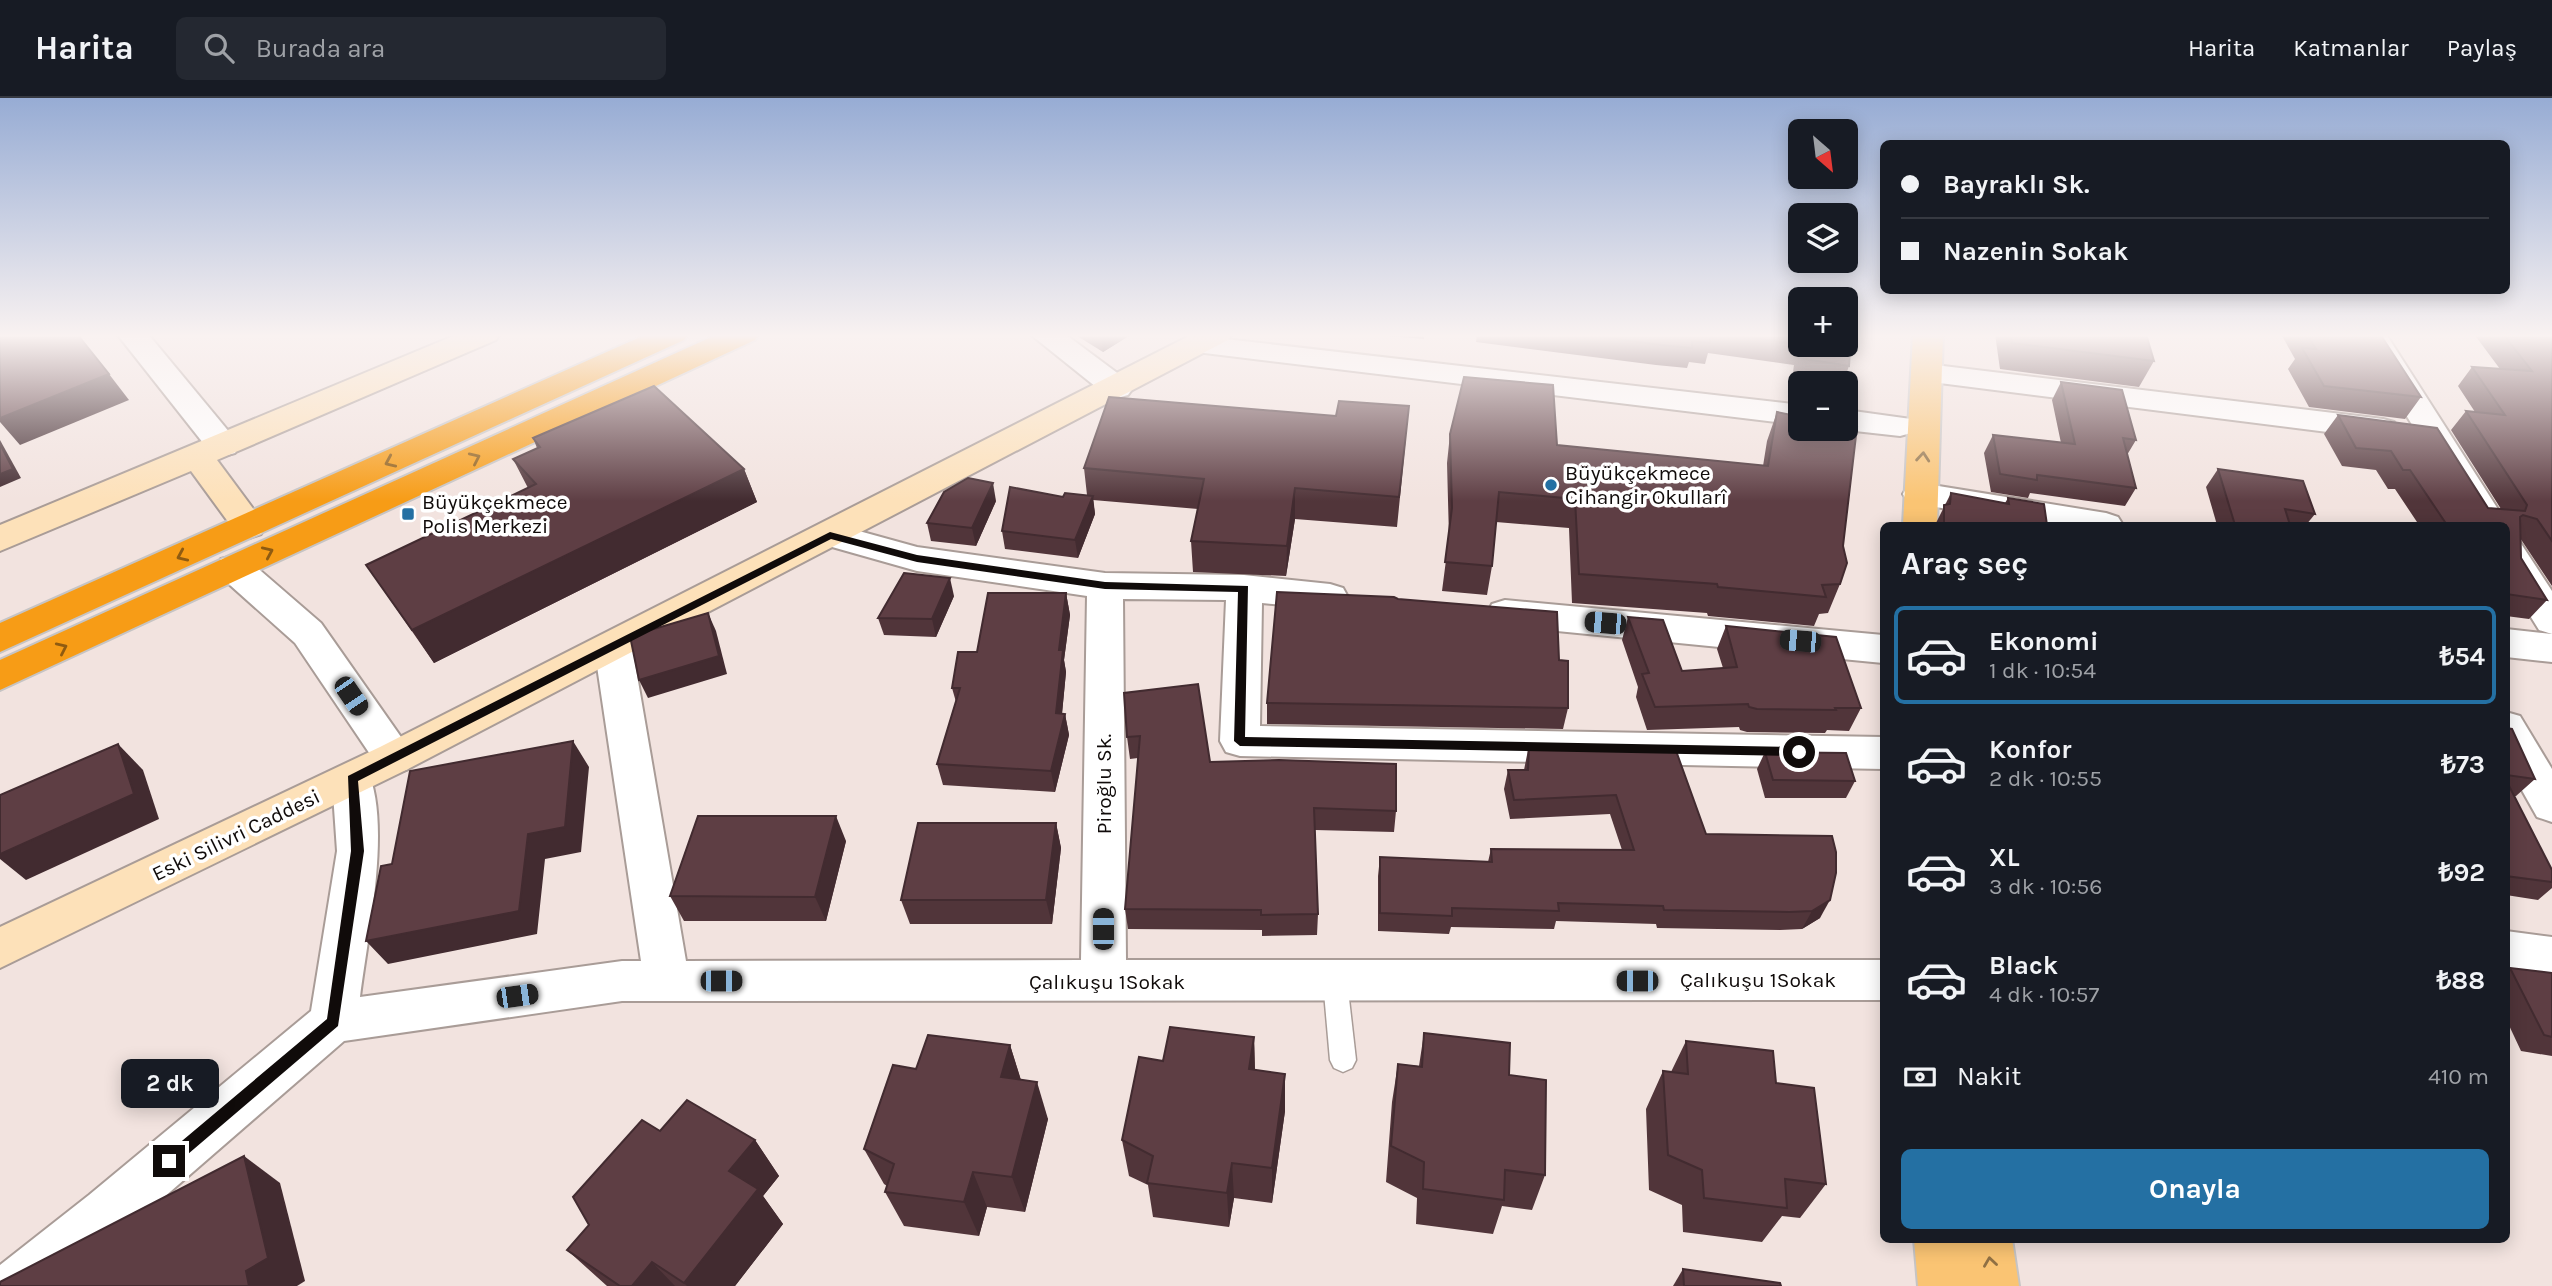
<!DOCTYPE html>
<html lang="tr">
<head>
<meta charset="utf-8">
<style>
  body { margin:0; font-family:Karla,sans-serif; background:#242831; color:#f1f3f6; height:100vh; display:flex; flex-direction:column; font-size:26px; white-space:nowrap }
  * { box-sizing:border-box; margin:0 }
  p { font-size:23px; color:#9ea1a6 }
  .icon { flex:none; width:38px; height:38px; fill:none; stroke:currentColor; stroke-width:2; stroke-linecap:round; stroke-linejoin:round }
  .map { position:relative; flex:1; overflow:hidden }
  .sheet { position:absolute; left:1880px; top:424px; width:630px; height:721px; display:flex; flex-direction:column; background:#171b24; border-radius:10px; box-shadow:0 4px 18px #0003 }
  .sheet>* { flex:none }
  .banner { position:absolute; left:1880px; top:42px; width:630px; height:154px; border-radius:10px; box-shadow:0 4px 18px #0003; display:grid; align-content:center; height:154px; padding:0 21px; background:#171b24 }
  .needle { width:46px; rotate:152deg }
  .tools { position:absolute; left:1788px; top:21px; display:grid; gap:14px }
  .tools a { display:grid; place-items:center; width:70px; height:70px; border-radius:10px; background:#171b24; box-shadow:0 4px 18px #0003; font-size:35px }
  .end { position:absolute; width:32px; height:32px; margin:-16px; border:9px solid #100b0a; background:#fff; box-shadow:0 0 0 4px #fff }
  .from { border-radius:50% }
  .bubble { position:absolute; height:49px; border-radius:10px; background:#171b24; box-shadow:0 4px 18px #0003; font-size:23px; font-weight:700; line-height:49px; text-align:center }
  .car { position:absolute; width:21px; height:42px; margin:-21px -10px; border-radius:9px; box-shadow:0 0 5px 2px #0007; background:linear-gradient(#222 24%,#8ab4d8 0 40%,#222 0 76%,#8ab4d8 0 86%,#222 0) }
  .banner b { display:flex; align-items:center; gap:24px; height:66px; font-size:26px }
  .banner b+b { border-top:2px solid #363941 }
  .banner i { width:18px; height:18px; background:#f1f3f6 }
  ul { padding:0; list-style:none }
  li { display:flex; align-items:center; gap:21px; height:98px; margin:0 14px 10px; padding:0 7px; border:4px solid transparent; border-radius:10px }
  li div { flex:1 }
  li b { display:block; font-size:26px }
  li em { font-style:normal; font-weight:700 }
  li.current { border-color:#2470a3 }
  li>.icon { width:63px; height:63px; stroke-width:1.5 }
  h2 { padding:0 21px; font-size:32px; line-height:84px }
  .pay { display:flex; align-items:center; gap:18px; height:77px; padding:0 21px; font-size:26px }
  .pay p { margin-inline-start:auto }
  .action { display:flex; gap:14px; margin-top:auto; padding:14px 21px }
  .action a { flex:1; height:80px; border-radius:10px; background:#2470a3; color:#fff; font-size:28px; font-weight:700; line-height:80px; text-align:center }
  header { display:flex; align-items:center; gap:42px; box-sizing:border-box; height:98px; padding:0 35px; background:#171b24; border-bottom:2px solid #363941 }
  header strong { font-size:33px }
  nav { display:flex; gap:38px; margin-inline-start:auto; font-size:24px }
  .search { width:490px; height:63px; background:#242831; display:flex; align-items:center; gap:18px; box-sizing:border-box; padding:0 24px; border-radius:10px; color:#9ea1a6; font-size:26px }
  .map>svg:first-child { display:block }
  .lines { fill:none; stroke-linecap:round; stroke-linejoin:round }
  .lane-casing { stroke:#a99c97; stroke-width:3 }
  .street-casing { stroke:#a99c97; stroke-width:4 }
  .secondary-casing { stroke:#a99c97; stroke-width:4 }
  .primary-casing { stroke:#c6c4c4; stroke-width:4 }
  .highway-casing { stroke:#c6c4c4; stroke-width:4 }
  .lane { fill:#fff; fill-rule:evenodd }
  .street { fill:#fff; fill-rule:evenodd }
  .secondary { fill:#fde1b9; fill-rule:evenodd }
  .primary { fill:#fac473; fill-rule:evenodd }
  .highway { fill:#f79c16; fill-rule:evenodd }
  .wall { fill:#51353a }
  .shaded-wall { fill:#422b30 }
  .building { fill:#5e3e44; stroke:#422b30; stroke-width:2 }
  .oneway { stroke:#917144 }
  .oneway2 { stroke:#8f5b11 }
  .route { fill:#100b0a }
  .poi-dot { fill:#2470a3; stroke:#fff; stroke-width:2.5 }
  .labels { text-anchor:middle; stroke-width:7; stroke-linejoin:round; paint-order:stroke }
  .poi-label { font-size:21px; fill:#100b0a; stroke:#fff; text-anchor:start }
  .street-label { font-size:21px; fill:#100b0a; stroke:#fff }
</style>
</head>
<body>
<header>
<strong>Harita</strong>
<div class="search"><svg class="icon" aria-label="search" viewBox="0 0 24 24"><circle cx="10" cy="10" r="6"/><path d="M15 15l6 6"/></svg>Burada ara</div>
<nav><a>Harita</a><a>Katmanlar</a><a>Paylaş</a></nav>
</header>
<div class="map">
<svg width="2552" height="1188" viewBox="0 0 2552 1188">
  <rect width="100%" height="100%" fill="#f2e3df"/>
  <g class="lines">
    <g class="lane-casing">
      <polygon id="lane" points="1335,872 1344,875 1347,883 1356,962 1352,970 1343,974 1334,970 1330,962 1323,883 1326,875"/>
    </g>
    <g class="street-casing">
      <g id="street">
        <polygon points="117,236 148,236 235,341 239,348 235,355 223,358 211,355"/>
        <polygon points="1030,236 1065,236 1128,283 1133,290 1128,297 1117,300 1106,297"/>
        <polygon points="2356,236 2386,236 2503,419 2508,427 2506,431 2506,427 2474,427"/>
        <polygon points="1199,238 1801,307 1801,327 1188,253 1184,247 1188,241"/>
        <polygon points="1927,266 2383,321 2394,324 2399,331 2394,338 2383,341 1916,282 1912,275 1916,268"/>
        <polygon points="1846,312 1911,321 1916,328 1911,335 1900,338 1846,332 1841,331 1846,331"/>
        <polygon points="1920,385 2106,415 2118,419 2123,427 2037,427 1908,404 1903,396 1908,388"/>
        <path d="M830,425L917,449L1105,475L1244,477L1330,486L1343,490L1348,499L1343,508L1330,512L1262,505L1260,628L1883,639V671L1240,658L1226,654L1220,643L1226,502L1123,501L1126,862H1883V902L622,903L344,943L125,1133L57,1188H0V1167L89,1097L311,913L337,753L332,681L338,670L352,665L366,670C393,721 367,841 360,899L622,863H641L594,548L600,538L613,534L626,538L632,548L686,863L1081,862L1087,498L917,473L818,445L813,437L818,429Z"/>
        <polygon points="2506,438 2518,441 2552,493 2552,564 2506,559 2506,531 2552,536 2539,532 2506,479"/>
        <polygon points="234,458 247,461 321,525 408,649 414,660 408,671 394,676 380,671 295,545 221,479 216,470 221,461"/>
        <polygon points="1505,502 1883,537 1883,565 1505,528 1492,524 1487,515 1492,506"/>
        <polygon points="2506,614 2520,618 2552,671 2552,724 2537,719 2506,664"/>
        <polygon points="2506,833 2552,839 2552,879 2506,873"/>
      </g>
    </g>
    <g class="secondary-casing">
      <g id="secondary">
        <polygon points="458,236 500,236 496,242 217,362 266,428 261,436 249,440 237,436 191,373 0,453 0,427"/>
        <polygon points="1193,236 1232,236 1228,242 408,671 0,870 0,829 380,649"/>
      </g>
    </g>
    <g class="primary-casing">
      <g id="primary">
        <polygon points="1913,236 1943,236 1937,427 1903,427"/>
        <polygon points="1914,1141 2012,1141 2019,1188 1918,1188"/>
      </g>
    </g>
    <g class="highway-casing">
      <g id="highway">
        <polygon points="647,236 688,236 684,242 0,554 0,525"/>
        <polygon points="718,236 759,236 755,242 0,592 0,562"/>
      </g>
    </g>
    <use href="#lane" class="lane"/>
    <use href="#street" class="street"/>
    <use href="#secondary" class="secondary"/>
    <use href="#primary" class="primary"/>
    <use href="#highway" class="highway"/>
  </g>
  <g class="wall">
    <polygon points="1074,236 1132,236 1103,254"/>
    <polygon points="1365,236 1424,236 1424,241"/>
    <polygon points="1477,236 1801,236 1849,268 1843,285 1820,285 1792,281 1794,267 1708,255 1705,266 1689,264 1687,270 1656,267 1476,244"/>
    <polygon points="1995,236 2146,236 2154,263 2139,289 2000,271"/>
    <polygon points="2281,236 2380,236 2421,299 2405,321 2309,309 2288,271 2295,261"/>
    <polygon points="2474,236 2552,236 2552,488 2520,440 2521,460 2547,502 2529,521 2506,518 2506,427 2419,427 2395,391 2388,391 2376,372 2342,368 2324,336 2338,317 2488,410 2501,411 2451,332 2466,313 2475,314 2458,288 2472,269 2500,271"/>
    <polygon points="2061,284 2136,342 2127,357 2136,390 2125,408 2030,395 2028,400 1991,394 1984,355 1993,337 2061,345 2052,302"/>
    <polygon points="1777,314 1843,448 1840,486 1828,515 1819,516 1814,528 1708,518 1707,515 1572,505 1569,430 1496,424 1492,468 1487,497 1442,493 1449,439 1447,365 1450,336 1763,368 1767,343"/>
    <polygon points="1406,339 1397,429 1295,421 1286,478 1193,474 1191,443 1198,411 1093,402 1095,416 1078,460 1005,451 1002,433 1087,397 1084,370"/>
    <polygon points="533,340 744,371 757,404 434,565 366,467 528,390 513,361 537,350"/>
    <polygon points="2218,371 2315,416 2306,427 2217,427 2206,389"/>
    <polygon points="1951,395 2005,405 2008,400 2047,427 1935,427"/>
    <polygon points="996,403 976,448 931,443 927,425"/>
    <polygon points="1066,495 1070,517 1064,562 1066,574 1062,615 1065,616 1069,637 1055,694 943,687 937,666 956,604 952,590 977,554"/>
    <polygon points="954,498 936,539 884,537 878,520"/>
    <polygon points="1398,501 1559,562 1568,610 1563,631 1267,626 1267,605"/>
    <polygon points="1628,519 1682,573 1723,570 1717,551 1726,528 1861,610 1849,633 1827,632 1825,635 1747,634 1740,632 1739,629 1647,632 1636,599 1638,589 1622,542"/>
    <polygon points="1124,595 1210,664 1396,713 1394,734 1315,732 1318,816 1317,837 1262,838 1262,832 1128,831 1125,811 1138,660 1130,661 1127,639"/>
    <polygon points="2506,630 2535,681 2516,698 2514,698 2552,772 2552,790 2538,802 2506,797"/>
    <polygon points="1529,647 1706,736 1832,738 1820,820 1802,831 1780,832 1657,830 1656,826 1556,823 1554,831 1451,829 1449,836 1378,833 1378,778 1380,759 1488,764 1491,751 1622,752 1610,716 1510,721 1504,691 1508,672 1524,672"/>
    <polygon points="1765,654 1855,683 1846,700 1765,700 1757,671"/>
    <polygon points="1056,725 1061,750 1052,826 910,826 901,802"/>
    <polygon points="846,743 826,823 684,823 670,798"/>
    <polygon points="2510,870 2552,875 2552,958 2521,953 2506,921 2506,873"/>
    <polygon points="1424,935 1509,977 1545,1077 1532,1112 1502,1108 1493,1136 1416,1126 1417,1100 1386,1084 1392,1004 1398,966 1419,968"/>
    <polygon points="1254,939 1255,972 1285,976 1285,1013 1272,1105 1234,1100 1229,1129 1153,1119 1148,1087 1129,1078 1122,1042 1163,963"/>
    <polygon points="1686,943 1776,985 1826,1086 1800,1120 1782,1118 1762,1144 1683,1134 1682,1107 1649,1092 1646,1011 1663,973 1671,974"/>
    <polygon points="1010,947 1021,982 1048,1021 1025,1114 987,1109 979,1138 904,1128 885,1094 887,1088 884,1086 864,1051 916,971"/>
    <polygon points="660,1033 755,1042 779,1078 763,1098 783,1126 735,1188 607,1188 567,1152 589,1127"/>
    <polygon points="1683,1171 1781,1188 1673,1188"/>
  </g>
  <g class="shaded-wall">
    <polygon points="1101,236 1132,236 1103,254"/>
    <polygon points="109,276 129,302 20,347 0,324 0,320"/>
    <polygon points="0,342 21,380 0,389"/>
    <polygon points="744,371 757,404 434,565 412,532"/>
    <polygon points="993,385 996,403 976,448 972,430"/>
    <polygon points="1295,390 1295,421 1286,478 1287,448"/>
    <polygon points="1093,398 1095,416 1078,460 1075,442"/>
    <polygon points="950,480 954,498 936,539 932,521"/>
    <polygon points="1066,495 1070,517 1064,562 1066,574 1060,637 1056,615 1059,552"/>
    <polygon points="708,515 716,533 727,576 648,600 639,582"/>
    <polygon points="1065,616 1069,637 1055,694 1051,673"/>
    <polygon points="573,643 589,669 581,754 545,761 537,836 388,866 366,843 528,736"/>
    <polygon points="118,646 143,672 159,721 26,782 0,761 0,756"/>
    <polygon points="836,718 846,743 826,823 815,799"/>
    <polygon points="1056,725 1061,750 1052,826 1046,802"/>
    <polygon points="1830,802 1820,820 1802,831 1812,813"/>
    <polygon points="1254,939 1255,978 1249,971"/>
    <polygon points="1010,947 1022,986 1001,979"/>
    <polygon points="1285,976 1285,1013 1272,1105 1272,1070"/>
    <polygon points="1037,984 1048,1021 1025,1114 1012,1079"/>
    <polygon points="755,1042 779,1078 763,1098 783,1126 735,1188 687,1188 684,1185 729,1073"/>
    <polygon points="244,1058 280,1085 305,1183 297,1188 249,1188 246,1173"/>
    <polygon points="1232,1065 1234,1100 1229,1129 1227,1095"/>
    <polygon points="973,1074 987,1109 979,1138 964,1104"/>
    <polygon points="652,1164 675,1188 632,1188"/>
  </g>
  <g class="building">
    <polygon points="0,236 77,236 109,276 0,320"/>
    <polygon points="1580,236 1710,236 1710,245 1692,243 1692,250 1661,247"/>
    <polygon points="1728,236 1801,236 1801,247 1846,247 1846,236 1851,236 1849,268 1799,260 1801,247"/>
    <polygon points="2011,236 2146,236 2154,263 2012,245"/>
    <polygon points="2307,236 2380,236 2421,299 2324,288 2302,250 2316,251"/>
    <polygon points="2503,236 2552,236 2552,443 2537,421 2523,417 2520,419 2521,460 2547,502 2506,496 2506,427 2447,427 2410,372 2403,372 2391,353 2356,350 2338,317 2437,330 2488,410 2525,413 2527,407 2466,313 2505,317 2472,269 2532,273"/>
    <polygon points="1464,279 1553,287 1557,347 1768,368 1777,314 1801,319 1801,331 1846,331 1846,327 1857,329 1843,448 1847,465 1840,486 1822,487 1826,499 1718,489 1717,486 1579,476 1575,401 1499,394 1492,468 1445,464 1452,410 1450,336"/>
    <polygon points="2061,284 2122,292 2136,342 2123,340 2136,390 2037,377 2037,382 2000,376 1993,337 2075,346"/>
    <polygon points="654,288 744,371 412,532 366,467 536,386 513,361 540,349 533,340"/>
    <polygon points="1109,299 1336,318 1339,303 1409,308 1399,399 1295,390 1287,448 1191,443 1204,381 1084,370"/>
    <polygon points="0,346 13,371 0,376"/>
    <polygon points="2218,371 2303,383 2315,416 2285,411 2290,427 2235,427"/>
    <polygon points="968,380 993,385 972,430 927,425 944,394"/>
    <polygon points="1010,389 1063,399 1065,395 1093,398 1075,442 1002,433"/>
    <polygon points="1951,395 2009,406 2008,400 2044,406 2047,427 1944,427 1944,407 1950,406"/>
    <polygon points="904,475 950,480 932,521 878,520"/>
    <polygon points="1277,494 1394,499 1398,501 1557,514 1559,562 1568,563 1568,610 1267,605"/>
    <polygon points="988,495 1066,495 1059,552 1063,552 1056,615 1065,616 1051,673 937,666 960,590 952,590 958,554 977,554"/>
    <polygon points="708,515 719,558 639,582 630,538"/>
    <polygon points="1628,519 1663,522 1682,573 1737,569 1726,528 1836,539 1861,610 1835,610 1836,612 1757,611 1749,609 1748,606 1655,609 1642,576 1649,575"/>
    <polygon points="1198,586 1210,664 1279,662 1396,666 1396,713 1314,710 1318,816 1261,817 1261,812 1125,811 1140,638 1127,639 1124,595"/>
    <polygon points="2506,630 2512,631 2535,681 2506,677"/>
    <polygon points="573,643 565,729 528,736 519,813 366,843 381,768 392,766 410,673"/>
    <polygon points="118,646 134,696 0,756 0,697"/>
    <polygon points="1529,647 1675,650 1706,736 1832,738 1836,754 1836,775 1830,802 1812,813 1789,814 1664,812 1663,808 1558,805 1559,813 1452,810 1452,818 1380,815 1380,759 1492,764 1491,751 1634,752 1616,697 1514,702 1508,672 1528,672"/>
    <polygon points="1765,654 1846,655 1855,683 1773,682"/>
    <polygon points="2506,682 2552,772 2552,784 2506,778"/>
    <polygon points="698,718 836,718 815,799 670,798"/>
    <polygon points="918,725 1056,725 1046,802 901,802"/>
    <polygon points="2510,870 2552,875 2552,939 2544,937"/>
    <polygon points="1170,929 1254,939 1249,971 1285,976 1272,1070 1232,1065 1227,1095 1147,1085 1153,1058 1122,1042 1139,959 1163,963"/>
    <polygon points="1424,935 1510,945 1509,977 1546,982 1545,1077 1505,1072 1504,1102 1423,1091 1424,1064 1391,1048 1398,966 1422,969"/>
    <polygon points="928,937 1010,947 1001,979 1037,984 1012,1079 973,1074 964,1104 885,1094 894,1066 864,1051 893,967 916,971"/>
    <polygon points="1686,943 1773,953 1776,985 1814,990 1826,1086 1785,1081 1787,1110 1704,1100 1702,1072 1668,1057 1663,973 1688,976"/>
    <polygon points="687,1002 755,1042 729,1073 758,1091 684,1185 652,1164 632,1188 620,1188 567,1152 589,1127 573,1099 642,1022 660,1033"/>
    <polygon points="244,1058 268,1160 246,1173 249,1188 0,1188 0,1184"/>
    <polygon points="1683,1171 1780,1185 1781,1188 1684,1188"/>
  </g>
  <defs><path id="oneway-chevron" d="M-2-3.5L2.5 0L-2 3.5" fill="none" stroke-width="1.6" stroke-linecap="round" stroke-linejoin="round" transform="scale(1.75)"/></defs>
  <g class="oneway">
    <use href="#oneway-chevron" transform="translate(1923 359) rotate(-85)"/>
    <use href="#oneway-chevron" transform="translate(1990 1164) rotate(-98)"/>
  </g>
  <g class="oneway2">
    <use href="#oneway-chevron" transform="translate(475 360) rotate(-25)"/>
    <use href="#oneway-chevron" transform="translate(390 364) rotate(156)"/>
    <use href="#oneway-chevron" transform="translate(268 454) rotate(-24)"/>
    <use href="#oneway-chevron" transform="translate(182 458) rotate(156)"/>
    <use href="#oneway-chevron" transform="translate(62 550) rotate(-25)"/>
  </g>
  <linearGradient id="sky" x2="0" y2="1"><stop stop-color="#97acd4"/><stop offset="0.59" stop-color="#f9f2f1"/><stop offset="1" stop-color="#f9f2f1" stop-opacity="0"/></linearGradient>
  <rect width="2552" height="403" fill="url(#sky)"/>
  <polygon class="route" points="830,434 917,457 1105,484 1248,488 1245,639 1799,649 1805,654 1799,658 1240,648 1234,643 1238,494 1105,491 917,464 831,441 358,683 364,753 338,928 174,1068 164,1068 162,1063 164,1058 327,921 351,753 348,678"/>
  <g class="poi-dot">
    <circle cx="1551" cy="387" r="7"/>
    <rect x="401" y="409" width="14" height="14" rx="3.5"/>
  </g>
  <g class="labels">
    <g class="poi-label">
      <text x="1565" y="382">Büyükçekmece<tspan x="1565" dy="24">Cihangir Okullarî</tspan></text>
      <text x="422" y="411">Büyükçekmece<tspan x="422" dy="24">Polis Merkezi</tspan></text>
    </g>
    <g class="street-label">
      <text transform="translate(1104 686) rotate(-90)" y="7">Piroğlu Sk.</text>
      <text transform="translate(236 737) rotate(-26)" y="7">Eski Silivri Caddesi</text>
      <text x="1758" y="889">Çalıkuşu 1Sokak</text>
      <text x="1107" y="891">Çalıkuşu 1Sokak</text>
    </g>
  </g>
</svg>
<div class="tools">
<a><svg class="needle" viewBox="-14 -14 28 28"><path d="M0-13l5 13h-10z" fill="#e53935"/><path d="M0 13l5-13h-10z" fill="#9ea1a6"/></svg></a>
<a><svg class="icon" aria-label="layers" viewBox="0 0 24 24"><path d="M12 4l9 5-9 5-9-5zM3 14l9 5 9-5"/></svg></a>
<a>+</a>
<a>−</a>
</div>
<i class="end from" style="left:1799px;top:654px"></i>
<i class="end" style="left:169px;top:1063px"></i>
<div class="bubble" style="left:121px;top:961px;width:98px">2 dk</div>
<i class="car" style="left:1605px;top:525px;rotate:275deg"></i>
<i class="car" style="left:1800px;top:543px;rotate:275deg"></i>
<i class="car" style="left:351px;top:598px;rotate:146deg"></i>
<i class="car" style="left:1103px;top:831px;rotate:0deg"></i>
<i class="car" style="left:721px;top:883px;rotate:90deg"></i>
<i class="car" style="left:1637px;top:883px;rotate:270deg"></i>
<i class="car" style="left:517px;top:898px;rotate:82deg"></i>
<div class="banner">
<b><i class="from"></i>Bayraklı Sk.</b>
<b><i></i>Nazenin Sokak</b>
</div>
<section class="sheet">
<h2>Araç seç</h2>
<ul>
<li class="current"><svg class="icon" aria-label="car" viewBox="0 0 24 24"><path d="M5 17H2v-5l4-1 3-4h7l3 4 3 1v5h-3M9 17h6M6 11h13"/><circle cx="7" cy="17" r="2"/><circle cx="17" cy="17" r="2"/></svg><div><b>Ekonomi</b><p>1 dk · 10:54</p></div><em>₺54</em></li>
<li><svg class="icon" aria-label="car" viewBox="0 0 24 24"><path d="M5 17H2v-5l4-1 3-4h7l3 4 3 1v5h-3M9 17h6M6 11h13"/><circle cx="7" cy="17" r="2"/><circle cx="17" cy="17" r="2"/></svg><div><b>Konfor</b><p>2 dk · 10:55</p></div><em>₺73</em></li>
<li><svg class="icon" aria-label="car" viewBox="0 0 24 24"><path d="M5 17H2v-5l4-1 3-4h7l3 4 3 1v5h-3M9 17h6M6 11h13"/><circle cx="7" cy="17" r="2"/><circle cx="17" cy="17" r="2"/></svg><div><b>XL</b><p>3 dk · 10:56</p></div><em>₺92</em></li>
<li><svg class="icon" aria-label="car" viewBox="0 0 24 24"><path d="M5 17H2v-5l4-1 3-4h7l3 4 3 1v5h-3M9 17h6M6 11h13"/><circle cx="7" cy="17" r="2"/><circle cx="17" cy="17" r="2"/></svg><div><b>Black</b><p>4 dk · 10:57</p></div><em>₺88</em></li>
</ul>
<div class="pay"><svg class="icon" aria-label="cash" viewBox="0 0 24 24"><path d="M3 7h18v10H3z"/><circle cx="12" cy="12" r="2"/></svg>Nakit<p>410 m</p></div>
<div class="action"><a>Onayla</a></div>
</section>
</div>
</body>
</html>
